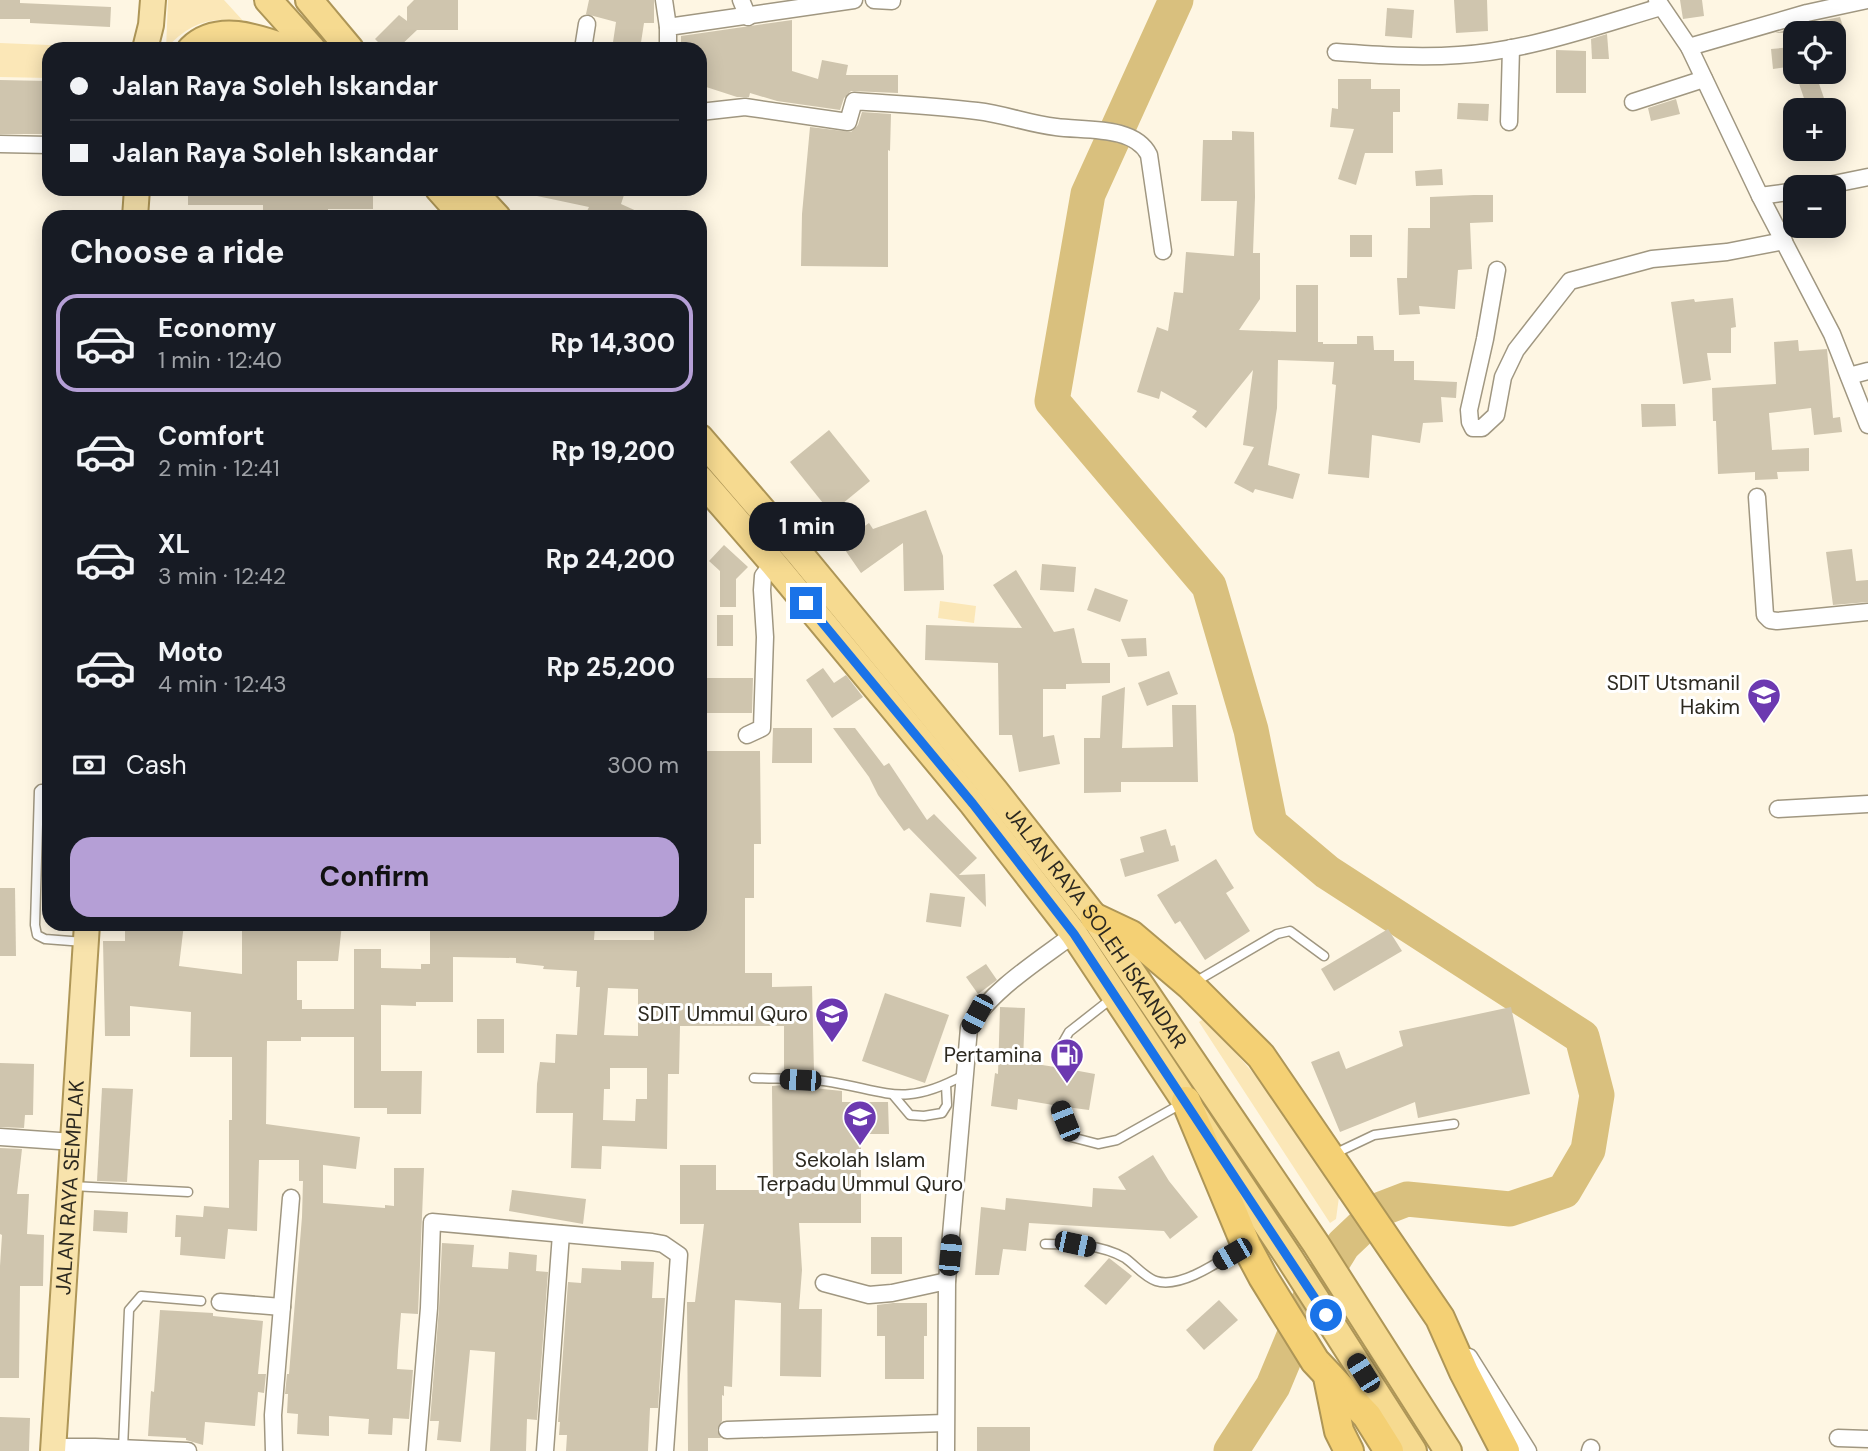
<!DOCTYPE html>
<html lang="en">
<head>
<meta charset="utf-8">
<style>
  body { margin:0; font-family:"DM Sans",sans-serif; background:#20242c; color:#f1f3f6; height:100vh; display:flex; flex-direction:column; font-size:26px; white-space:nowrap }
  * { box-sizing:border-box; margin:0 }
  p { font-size:23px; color:#9ea1a6 }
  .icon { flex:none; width:38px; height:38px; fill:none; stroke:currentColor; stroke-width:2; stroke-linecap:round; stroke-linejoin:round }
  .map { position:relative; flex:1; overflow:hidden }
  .details { position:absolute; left:42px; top:210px; width:665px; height:721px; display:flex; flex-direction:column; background:#171b24; border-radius:21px; box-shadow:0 4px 18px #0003 }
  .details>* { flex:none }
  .top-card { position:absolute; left:42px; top:42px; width:665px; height:154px; border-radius:21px; box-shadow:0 4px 18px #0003; display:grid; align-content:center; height:154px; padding:0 28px; background:#171b24 }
  .fabs { position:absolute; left:1783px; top:21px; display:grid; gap:14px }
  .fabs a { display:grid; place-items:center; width:63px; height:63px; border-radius:14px; background:#171b24; box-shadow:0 4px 18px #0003; font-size:35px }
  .end { position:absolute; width:32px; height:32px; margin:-16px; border:9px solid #1a73e8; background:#fff; box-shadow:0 0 0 4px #fff }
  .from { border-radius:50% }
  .bubble { position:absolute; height:49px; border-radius:21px; background:#171b24; box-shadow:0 4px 18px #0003; font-size:23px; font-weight:700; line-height:49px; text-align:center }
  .car { position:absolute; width:21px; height:42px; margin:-21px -10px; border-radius:9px; box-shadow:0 0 5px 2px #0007; background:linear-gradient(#222 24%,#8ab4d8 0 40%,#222 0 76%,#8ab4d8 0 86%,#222 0) }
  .top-card b { display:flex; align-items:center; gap:24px; height:66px; font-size:26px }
  .top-card b+b { border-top:2px solid #363941 }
  .top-card i { width:18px; height:18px; background:#f1f3f6 }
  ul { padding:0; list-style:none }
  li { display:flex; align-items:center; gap:21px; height:98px; margin:0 14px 10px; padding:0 14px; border:4px solid transparent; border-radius:21px }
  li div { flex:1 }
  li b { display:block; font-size:26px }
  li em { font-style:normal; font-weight:700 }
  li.active { border-color:#b59fd6 }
  li>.icon { width:63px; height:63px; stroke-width:1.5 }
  h2 { padding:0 28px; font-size:32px; line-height:84px }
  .pay { display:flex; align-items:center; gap:18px; height:77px; padding:0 28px; font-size:26px }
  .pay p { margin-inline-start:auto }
  .button { display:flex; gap:14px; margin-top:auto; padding:14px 28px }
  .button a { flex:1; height:80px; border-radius:21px; background:#b59fd6; color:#111; font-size:28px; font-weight:700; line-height:80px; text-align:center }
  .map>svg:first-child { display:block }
  .green { fill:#fbe7b7 }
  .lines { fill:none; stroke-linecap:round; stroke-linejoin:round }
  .river { stroke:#d9c07e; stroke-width:35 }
  .building { fill:#cfc5ae; fill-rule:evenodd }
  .service-casing { stroke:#a09781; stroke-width:11 }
  .minor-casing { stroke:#a09781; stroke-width:19 }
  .primary-casing { stroke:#ae9657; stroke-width:28 }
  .trunk-casing { stroke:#ae9657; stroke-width:30 }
  .motorway-casing { stroke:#ae9657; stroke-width:32 }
  .service { stroke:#fff; stroke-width:8 }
  .minor { stroke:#fff; stroke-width:16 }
  .primary { stroke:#f8e3ac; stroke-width:24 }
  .trunk { stroke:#f6da90; stroke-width:26 }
  .motorway { stroke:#f4d074; stroke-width:28 }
  .route { stroke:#1a73e8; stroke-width:9 }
  .labels { text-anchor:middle; stroke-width:6; stroke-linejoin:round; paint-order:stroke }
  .poi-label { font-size:21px; fill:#2c2920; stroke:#fff; text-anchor:end }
  .street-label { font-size:21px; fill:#2c2920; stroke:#fff }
</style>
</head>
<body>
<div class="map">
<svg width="1868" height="1451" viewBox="0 0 1868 1451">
  <rect width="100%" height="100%" fill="#fef6e3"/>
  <g class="green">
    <path d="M168,0H224L245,23C213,14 187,24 166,49Z"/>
    <polygon points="0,43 122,48 49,49 49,78 0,77"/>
    <polygon points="940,601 976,606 974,623 938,618"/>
    <polygon points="1205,1018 1254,1074 1346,1192 1339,1197 1336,1219 1330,1223 1199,1022"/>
  </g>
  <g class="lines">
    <polyline class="river" points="1176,0 1088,194 1052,401 1209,586 1251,730 1270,824 1327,872 1582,1037 1597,1095 1588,1150 1564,1191 1510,1209 1407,1199 1381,1209 1343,1245 1308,1302 1273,1386 1231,1451"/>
  </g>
  <g class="building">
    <polygon points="0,0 20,0 20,3 111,7 110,27 30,23 30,19 0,19"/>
    <polygon points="414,0 458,0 458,30 417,30 397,49 385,49 375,39 399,15 407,21 407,7"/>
    <polygon points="589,0 654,0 654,23 644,23 640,49 612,49 616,22 586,14"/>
    <polygon points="1454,0 1487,0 1488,31 1456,33"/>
    <polygon points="1680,0 1702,0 1704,16 1683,19"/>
    <polygon points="1387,8 1414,10 1412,38 1385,36"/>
    <polygon points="1840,17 1845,33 1775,33 1810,23"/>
    <polygon points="792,20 792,71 818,79 822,60 848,65 846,75 898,75 898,93 851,91 844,98 840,110 777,101 750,93 749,97 737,97 700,85 700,49 681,49 681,36"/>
    <polygon points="1607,34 1609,59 1592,59 1591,39"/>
    <polygon points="1793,47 1795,66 1773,69 1771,49"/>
    <polygon points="1556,50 1586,51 1586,93 1556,93"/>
    <polygon points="1795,72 1815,72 1825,101 1807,107"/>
    <polygon points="1338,79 1371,79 1371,89 1400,89 1400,112 1393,112 1393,153 1365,153 1356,185 1338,179 1354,129 1330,127 1332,108 1338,109"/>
    <polygon points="0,80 49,81 49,122 42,122 42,134 0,134"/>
    <polygon points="1676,99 1680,114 1651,121 1648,108"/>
    <polygon points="1458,103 1489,104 1488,121 1457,119"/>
    <polygon points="862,112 891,114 890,151 888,150 888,267 801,266 802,214 810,127 851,132 858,125"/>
    <polygon points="1232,131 1254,132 1255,197 1253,253 1260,253 1260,299 1239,330 1296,332 1296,285 1318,285 1318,342 1323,342 1323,344 1357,344 1357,336 1373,336 1374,350 1394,350 1394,361 1414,361 1414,380 1457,382 1456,398 1441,397 1443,422 1423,423 1420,443 1372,435 1369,478 1328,474 1336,385 1332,384 1334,362 1278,360 1277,408 1268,465 1300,474 1293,499 1255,489 1253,493 1234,483 1254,447 1243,445 1253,370 1206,428 1192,417 1197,411 1161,391 1159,399 1137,392 1157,327 1168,331 1174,292 1183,293 1186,252 1234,256 1237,201 1201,201 1203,140 1232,140"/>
    <polygon points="1442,169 1443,185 1416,186 1415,171"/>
    <polygon points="188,189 373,189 373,209 328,209 328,217 263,217 263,205 188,205"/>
    <polygon points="537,189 626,189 621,204 650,217 584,217 589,207 537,196"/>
    <polygon points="1474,195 1493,195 1493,222 1470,223 1472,269 1458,270 1455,309 1419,306 1420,314 1399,315 1397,278 1407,278 1408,228 1430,228 1430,197"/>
    <rect x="1350" y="235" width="22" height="22"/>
    <polygon points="1733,298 1736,327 1731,328 1731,353 1707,353 1711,380 1683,384 1671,302 1694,299 1695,302"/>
    <polygon points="1798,340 1799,351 1827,349 1833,418 1840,417 1842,432 1814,435 1811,408 1769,413 1772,450 1809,448 1809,471 1777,472 1778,479 1755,480 1755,472 1718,474 1716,421 1713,421 1712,388 1776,384 1774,342"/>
    <polygon points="1641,404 1675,404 1676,426 1642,427"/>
    <polygon points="829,430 870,481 831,513 790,462"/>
    <polygon points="926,510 943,556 944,590 904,591 903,543 861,573 843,547 843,541 869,523 873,529"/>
    <polygon points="724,545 748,567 736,579 736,607 720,607 720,571 709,561"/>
    <polygon points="1852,549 1856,581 1868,580 1868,602 1833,605 1826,552"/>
    <polygon points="1042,564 1076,567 1074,592 1040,590"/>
    <polygon points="1016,570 1054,632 1074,628 1082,663 1110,663 1110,683 1066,684 1066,689 1043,689 1043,737 1054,735 1060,764 1019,772 1012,735 999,735 998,663 925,660 926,625 1022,628 993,585"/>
    <polygon points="1095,588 1128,600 1120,622 1087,610"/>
    <rect x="717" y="615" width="16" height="31"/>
    <polygon points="1146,638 1147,656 1128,657 1121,639"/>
    <polygon points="823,668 834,683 846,675 863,697 832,718 806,680"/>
    <polygon points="1169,671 1178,694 1147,706 1138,683"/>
    <polygon points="700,678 753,678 752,713 700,713"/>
    <polygon points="1125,687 1122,748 1173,747 1172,705 1196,705 1198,782 1121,782 1121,792 1084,793 1084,738 1100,738 1102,696"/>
    <polygon points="773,728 812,728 812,763 772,763"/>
    <polygon points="833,728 855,728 884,766 889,763 927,820 934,814 977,858 959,875 985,874 986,907 909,828 904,831 878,795 869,777"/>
    <path d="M700,751H760L761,844H754V898H745V973H772V987L812,986L814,1073L784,1072V1026H680L679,1074H668L667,1149L602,1146L601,1169L571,1168L573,1113H536L537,1084L540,1062L555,1063L556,1034L577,1035L580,987H576L577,971L543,969L544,966L516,963V958L453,957V1002H416V1006L381,1005V1071H422L421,1114H387V1108H354V1037H301V1041H267L266,1124L360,1137L356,1169L323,1165V1203L385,1208V1205L394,1206V1168H424L418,1314L401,1313L398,1351L397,1369L413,1370L409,1419L393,1418L392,1435L368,1434L369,1419L329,1416V1436L297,1434L298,1414L287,1413L288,1394H285L287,1374H289L302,1217L303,1181H299V1160H259L257,1231L228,1229L225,1259L180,1255L181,1237H175L176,1215L203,1217L204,1206L229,1208V1120H232V1057H190L191,1012L130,1006V1036H105L103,941H125V924H184L179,966L242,974V924H342L338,961H297V1000H302V1009H354V949H381V968L421,969V964H430V924H576L595,926L594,940H654V924H700ZM608,988L638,989V1036L604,1035ZM610,1068H647V1099H636L635,1121L603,1120L604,1089H610Z"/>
    <polygon points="1166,829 1171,846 1175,845 1179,861 1125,877 1120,859 1144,852 1140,837"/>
    <polygon points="1216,859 1234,888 1226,893 1250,931 1205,960 1180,921 1175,924 1157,895"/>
    <polygon points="0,888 15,888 16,956 0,956"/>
    <polygon points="930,893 965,897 961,927 926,922"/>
    <polygon points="1388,929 1402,951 1334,991 1321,969"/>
    <polygon points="986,964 997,980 978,994 966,977"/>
    <polygon points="885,993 949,1015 925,1083 862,1061"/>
    <polygon points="1000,1007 1025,1008 1023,1062 1055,1067 1057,1072 1062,1074 1066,1073 1068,1069 1095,1074 1089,1110 1066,1107 1064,1101 1059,1100 1053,1105 1018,1099 1017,1110 991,1106 995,1073 998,1074"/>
    <polygon points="1511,1007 1530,1094 1418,1118 1415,1102 1340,1132 1311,1062 1339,1051 1346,1069 1403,1046 1399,1031"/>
    <rect x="477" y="1019" width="27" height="34"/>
    <polygon points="0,1063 34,1064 33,1115 25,1115 24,1128 0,1127"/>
    <polygon points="785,1085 842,1091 842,1102 888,1102 889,1134 861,1134 861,1223 799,1223 802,1270 799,1309 822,1309 821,1377 780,1376 781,1303 735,1300 732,1387 724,1386 724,1396 722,1395 722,1421 717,1430 721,1438 708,1438 708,1451 688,1451 687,1302 695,1302 704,1224 680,1224 680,1165 716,1165 716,1190 773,1190 772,1086"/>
    <polygon points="102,1088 133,1089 127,1182 97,1181"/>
    <polygon points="0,1148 22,1149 17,1194 29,1194 27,1234 44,1235 43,1286 20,1286 19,1378 0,1378 0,1266 2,1235 0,1234"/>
    <polygon points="1153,1155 1169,1181 1198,1217 1170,1239 1164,1231 1029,1223 1026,1251 1003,1249 999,1275 975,1275 981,1207 1005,1210 1006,1198 1092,1207 1093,1188 1126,1190 1118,1177"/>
    <polygon points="512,1190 586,1199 583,1224 509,1211"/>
    <polygon points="94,1210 128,1212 127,1233 93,1231"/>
    <rect x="871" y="1237" width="31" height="37"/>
    <polygon points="442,1243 474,1245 472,1267 508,1269 509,1252 537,1255 536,1271 548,1272 537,1420 527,1419 526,1451 490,1451 495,1352 470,1350 461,1442 437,1440 439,1421 430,1421 439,1308"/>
    <polygon points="1109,1258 1132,1276 1106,1305 1084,1286"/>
    <polygon points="621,1261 654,1262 652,1298 665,1298 658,1408 650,1408 648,1451 566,1451 567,1435 559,1435 560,1422 558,1422 568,1282 581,1283 582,1268 621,1270"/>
    <polygon points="1219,1300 1238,1320 1204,1350 1186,1330"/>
    <polygon points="893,1303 927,1303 927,1336 924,1336 924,1379 885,1379 885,1336 877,1336 877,1305"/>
    <polygon points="160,1310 213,1313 213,1316 263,1321 258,1374 266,1374 264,1393 258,1392 255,1426 205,1422 203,1445 186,1440 186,1438 148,1436 151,1391 154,1392"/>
    <polygon points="0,1417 30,1418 29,1451 0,1451"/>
    <rect x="977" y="1427" width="53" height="24"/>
  </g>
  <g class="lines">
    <g class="service-casing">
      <g id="service">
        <polyline points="49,789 41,789 39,791 35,925 37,935 45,939 84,942"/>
        <polyline points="1195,982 1277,934 1290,931 1324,956"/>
        <polyline points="1062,1068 1061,1046 1069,1032 1111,999"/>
        <path d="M754,1078C777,1079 801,1078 824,1081C886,1090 902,1109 964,1075"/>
        <polyline points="894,1096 910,1115 924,1116 942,1113 947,1105 946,1085"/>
        <polyline points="1059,1106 1071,1137 1098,1144 1117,1140 1181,1104"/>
        <polyline points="1334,1154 1374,1135 1454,1124"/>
        <polyline points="72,1186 188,1192"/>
        <path d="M1045,1244C1071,1244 1101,1244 1125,1258C1135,1265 1144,1277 1156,1281C1181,1289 1220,1261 1241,1248"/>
        <polyline points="123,1448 129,1310 141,1296 201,1301"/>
      </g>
    </g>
    <g class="minor-casing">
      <g id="minor">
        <polyline points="664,0 668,27"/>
        <polyline points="741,0 748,17"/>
        <polyline points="874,0 892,1"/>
        <polyline points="1657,0 1689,47 1760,196 1832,334 1868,425"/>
        <polyline points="1689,47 1807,13 1867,0"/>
        <polyline points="583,49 587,24"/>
        <polyline points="668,49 668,27 854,0"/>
        <path d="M1336,52C1377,55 1418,58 1459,55C1527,51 1596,26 1661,7"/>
        <polyline points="1633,102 1704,79"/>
        <path d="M700,112L745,107L848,122L854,101C895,104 936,106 977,111C1004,114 1029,124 1056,127C1084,131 1134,125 1149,155L1163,251"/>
        <polyline points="1509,122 1511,48"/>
        <polyline points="0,144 49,145"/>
        <polyline points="1819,187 1868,177"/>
        <polyline points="1760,196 1796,191"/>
        <polyline points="1497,270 1485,339 1469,410 1470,422 1473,428 1482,428 1496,415 1503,377 1516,350 1570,281 1652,259 1727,252 1784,241"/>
        <polyline points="1849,376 1868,371"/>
        <polyline points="1757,497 1765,615 1770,620 1777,621 1868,612"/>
        <polyline points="747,735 762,728 765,637 762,590 763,576 773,563"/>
        <polyline points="1778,809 1868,804"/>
        <polyline points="0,1137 74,1142"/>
        <polyline points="824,1283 869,1295 892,1293 947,1281"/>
        <polyline points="220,1302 282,1307"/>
        <polyline points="1469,1357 1528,1451"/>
        <polyline points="727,1430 945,1423"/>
        <polyline points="1838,1438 1868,1439"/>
        <polyline points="53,1447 95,1447 188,1451"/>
        <polyline points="274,1451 273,1415 291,1198"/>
        <polyline points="417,1451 429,1308 432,1222 652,1242 663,1244 679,1255 665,1451"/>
        <polyline points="545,1451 561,1234"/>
        <path d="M946,1451L947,1281L969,1028C989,991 1041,959 1074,934"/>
        <polyline points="1590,1451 1591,1448"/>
      </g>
    </g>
    <g class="primary-casing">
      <g id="primary">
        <polyline points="145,49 151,25 153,0"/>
        <polyline points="135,217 137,189"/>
        <path id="s1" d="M53,1451L87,924"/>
      </g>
    </g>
    <g class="trunk-casing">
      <g id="trunk">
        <polyline points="268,0 312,49"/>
        <polyline points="309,0 350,49"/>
        <path d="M191,49C218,23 258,38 289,49"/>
        <polyline points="439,189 464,217"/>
        <polyline points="471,189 497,217"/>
        <path id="s2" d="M700,438L799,553L995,791L1095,918L1316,1244L1448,1451"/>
        <polyline points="700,479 773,563 973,804 1074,934 1290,1259 1413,1451"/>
      </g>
    </g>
    <g class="motorway-casing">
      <g id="motorway">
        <polyline points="1095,918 1131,935 1190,985 1261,1056 1440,1318 1464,1372 1505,1451"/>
        <polyline points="1186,1101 1246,1245 1263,1277 1315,1361 1367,1416 1389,1451"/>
        <polyline points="1328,1377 1339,1431 1349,1451"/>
      </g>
    </g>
    <use href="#service" class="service"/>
    <use href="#minor" class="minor"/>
    <use href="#primary" class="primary"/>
    <use href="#trunk" class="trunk"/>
    <use href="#motorway" class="motorway"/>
  </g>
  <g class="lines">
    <polyline class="route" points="806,603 973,804 1074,934 1326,1315"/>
  </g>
  <defs>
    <g id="school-pin" transform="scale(1.75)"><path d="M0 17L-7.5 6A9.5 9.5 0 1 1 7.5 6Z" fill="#6c39b0" stroke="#fff"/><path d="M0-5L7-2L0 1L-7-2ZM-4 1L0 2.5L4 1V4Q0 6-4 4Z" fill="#fff"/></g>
    <g id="fuel-pin" transform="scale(1.75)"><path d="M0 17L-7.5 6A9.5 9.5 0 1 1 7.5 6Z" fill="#6c39b0" stroke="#fff"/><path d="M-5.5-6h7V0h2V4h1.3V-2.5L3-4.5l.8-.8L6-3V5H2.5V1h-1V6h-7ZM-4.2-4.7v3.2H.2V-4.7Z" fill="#fff"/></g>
  </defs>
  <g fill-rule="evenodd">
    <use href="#school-pin" x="1764" y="695"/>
    <use href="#school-pin" x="832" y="1014"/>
    <use href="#fuel-pin" x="1067" y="1055"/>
    <use href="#school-pin" x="860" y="1117"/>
  </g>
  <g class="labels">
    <g class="poi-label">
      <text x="1740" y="690">SDIT Utsmanil<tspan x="1740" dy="24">Hakim</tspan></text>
      <text x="808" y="1021">SDIT Ummul Quro</text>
      <text x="1042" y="1062">Pertamina</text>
      <text x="860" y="1167" text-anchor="middle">Sekolah Islam<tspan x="860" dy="24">Terpadu Ummul Quro</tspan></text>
    </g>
    <g class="street-label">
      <text dy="7" stroke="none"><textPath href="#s2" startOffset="630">JALAN RAYA SOLEH ISKANDAR</textPath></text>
      <text dy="7" stroke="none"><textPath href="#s1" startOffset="264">JALAN RAYA SEMPLAK</textPath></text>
    </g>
  </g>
</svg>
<div class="fabs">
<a><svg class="icon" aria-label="locate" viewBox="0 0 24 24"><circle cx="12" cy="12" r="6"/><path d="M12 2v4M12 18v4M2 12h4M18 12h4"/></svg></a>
<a>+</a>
<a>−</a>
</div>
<i class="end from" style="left:1326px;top:1315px"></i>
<i class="end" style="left:806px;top:603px"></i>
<div class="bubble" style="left:749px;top:502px;width:116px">1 min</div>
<i class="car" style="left:977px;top:1014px;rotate:208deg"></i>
<i class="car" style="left:800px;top:1080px;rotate:273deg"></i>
<i class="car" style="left:1065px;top:1121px;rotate:338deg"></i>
<i class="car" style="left:1075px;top:1244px;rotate:102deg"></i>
<i class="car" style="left:1232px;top:1254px;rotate:240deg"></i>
<i class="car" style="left:950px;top:1255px;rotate:5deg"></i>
<i class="car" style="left:1363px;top:1373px;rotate:328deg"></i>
<div class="top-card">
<b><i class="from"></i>Jalan Raya Soleh Iskandar</b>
<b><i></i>Jalan Raya Soleh Iskandar</b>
</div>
<section class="details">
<h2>Choose a ride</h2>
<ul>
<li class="active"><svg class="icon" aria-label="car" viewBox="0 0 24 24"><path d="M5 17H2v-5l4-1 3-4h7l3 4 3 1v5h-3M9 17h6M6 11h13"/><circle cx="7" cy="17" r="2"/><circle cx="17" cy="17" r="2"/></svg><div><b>Economy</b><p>1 min · 12:40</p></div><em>Rp 14,300</em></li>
<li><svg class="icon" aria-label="car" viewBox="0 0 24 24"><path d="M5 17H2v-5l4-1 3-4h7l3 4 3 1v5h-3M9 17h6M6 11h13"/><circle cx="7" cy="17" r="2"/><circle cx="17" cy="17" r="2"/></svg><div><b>Comfort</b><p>2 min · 12:41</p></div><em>Rp 19,200</em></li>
<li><svg class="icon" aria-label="car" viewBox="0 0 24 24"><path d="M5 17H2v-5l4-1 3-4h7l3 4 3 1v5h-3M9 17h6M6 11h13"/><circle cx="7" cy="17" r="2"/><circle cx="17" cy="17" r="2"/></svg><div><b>XL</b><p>3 min · 12:42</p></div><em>Rp 24,200</em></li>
<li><svg class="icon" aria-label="car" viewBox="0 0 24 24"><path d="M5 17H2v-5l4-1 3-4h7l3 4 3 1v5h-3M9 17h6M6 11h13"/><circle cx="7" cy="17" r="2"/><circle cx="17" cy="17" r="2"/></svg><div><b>Moto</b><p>4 min · 12:43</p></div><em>Rp 25,200</em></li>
</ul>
<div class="pay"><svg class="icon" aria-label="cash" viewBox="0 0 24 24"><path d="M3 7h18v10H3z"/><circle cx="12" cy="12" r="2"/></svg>Cash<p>300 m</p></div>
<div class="button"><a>Confirm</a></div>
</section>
</div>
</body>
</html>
